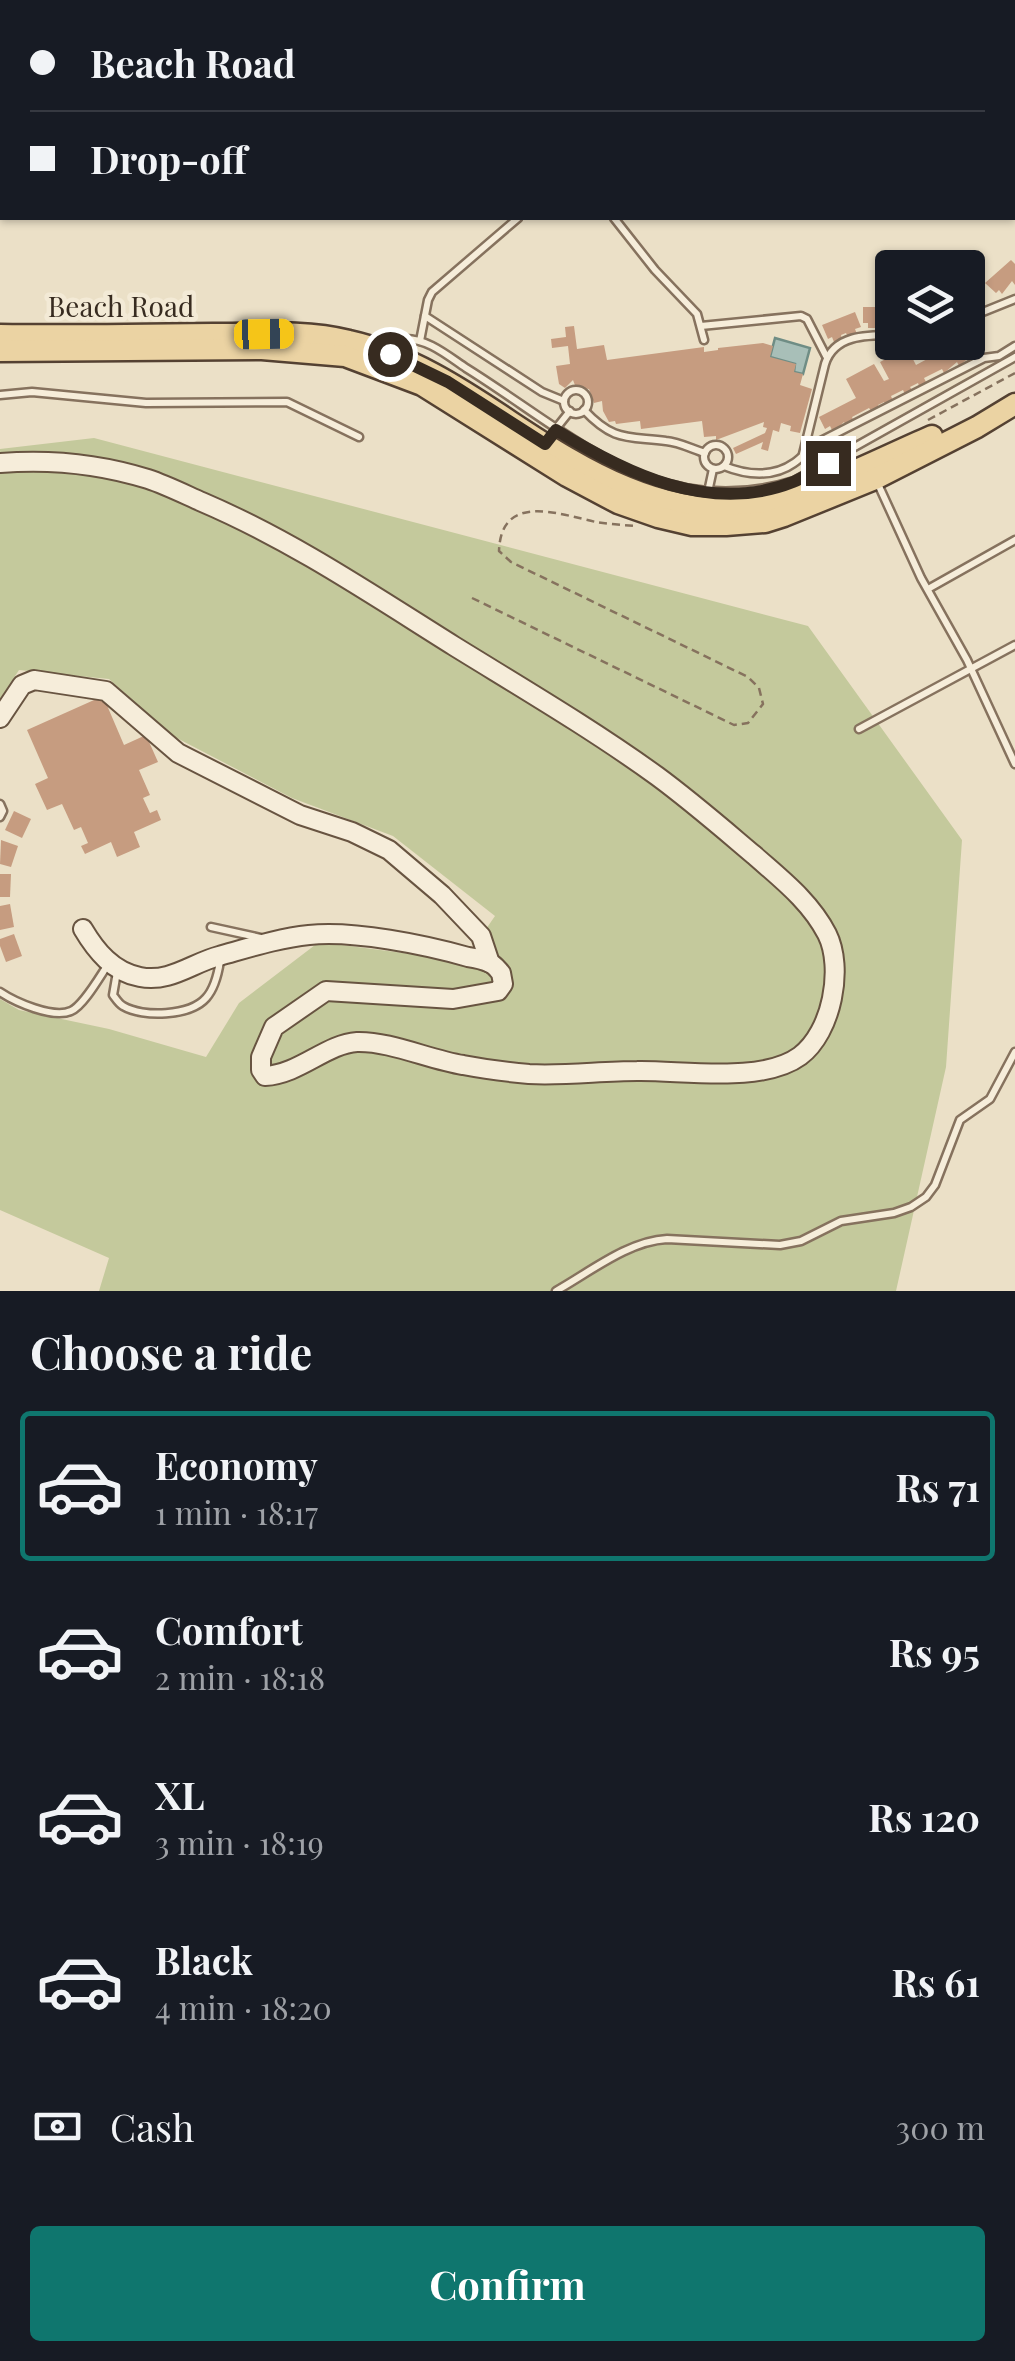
<!DOCTYPE html>
<html lang="en">
<head>
<meta charset="utf-8">
<style>
  body { margin:0; font-family:"Playfair Display",serif; background:#242831; color:#f1f3f6; height:100vh; display:flex; flex-direction:column; font-size:38px; white-space:nowrap }
  * { box-sizing:border-box; margin:0 }
  p { font-size:32px; color:#9ea1a6 }
  .icon { flex:none; width:55px; height:55px; fill:none; stroke:currentColor; stroke-width:2; stroke-linecap:round; stroke-linejoin:round }
  .map { position:relative; height:1291px; overflow:hidden }
  .details { display:flex; flex-direction:column; background:#171b24; flex:1 }
  .details>* { flex:none }
  .top-card { position:absolute; left:0px; top:0px; width:1015px; height:220px; box-shadow:0 2px 8px #0004; display:grid; align-content:center; height:220px; padding:0 30px; background:#171b24 }
  .buttons { position:absolute; left:875px; top:250px; display:grid; gap:20px }
  .buttons a { display:grid; place-items:center; width:110px; height:110px; border-radius:10px; background:#171b24; box-shadow:0 2px 8px #0004; font-size:50px }
  .end { position:absolute; width:45px; height:45px; margin:-22px; border:12px solid #372b20; background:#fff; box-shadow:0 0 0 5px #fff }
  .from { border-radius:50% }
  .car { position:absolute; width:30px; height:60px; margin:-30px -15px; border-radius:12px; box-shadow:0 0 8px 2px #0007; background:linear-gradient(#f5c518 24%,#345 0 40%,#f5c518 0 76%,#345 0 86%,#f5c518 0) }
  .top-card b { display:flex; align-items:center; gap:35px; height:95px; font-size:38px }
  .top-card b+b { border-top:2px solid #363941 }
  .top-card i { width:25px; height:25px; background:#f1f3f6 }
  ul { padding:0; list-style:none }
  li { display:flex; align-items:center; gap:30px; height:150px; margin:0 20px 15px; padding:0 10px; border:5px solid transparent; border-radius:10px }
  li div { flex:1 }
  li b { display:block; font-size:38px }
  li em { font-style:normal; font-weight:700 }
  li.selected { border-color:#0f766e }
  li>.icon { width:90px; height:90px; stroke-width:1.5 }
  h2 { padding:0 30px; font-size:45px; line-height:120px }
  .pay { display:flex; align-items:center; gap:25px; height:110px; padding:0 30px; font-size:38px }
  .pay p { margin-inline-start:auto }
  .primary-button { display:flex; gap:20px; margin-top:auto; padding:20px 30px }
  .primary-button a { flex:1; height:115px; border-radius:10px; background:#0f766e; color:#fff; font-size:40px; font-weight:700; line-height:115px; text-align:center }
  .map>svg:first-child { display:block }
  .green { fill:#c4c99c }
  .water { fill:#a8bfb8; stroke:#6f8d85; stroke-width:2.5 }
  .building { fill:#c69c80 }
  .lines { fill:none; stroke-linecap:round; stroke-linejoin:round }
  .lane-casing { stroke:#86725e; stroke-width:11 }
  .secondary-casing { stroke:#685441; stroke-width:22 }
  .primary-casing { stroke:#544132; stroke-width:25 }
  .path { stroke:#86725e; stroke-width:2.5; stroke-dasharray:8 5; stroke-linecap:butt }
  .lane { stroke:#f6edda; stroke-width:6 }
  .secondary { stroke:#f6edda; stroke-width:18 }
  .primary { stroke:#ebd3a3; stroke-width:20 }
  .route { stroke:#372b20; stroke-width:12 }
  .labels { text-anchor:middle; stroke-width:9; stroke-linejoin:round; paint-order:stroke }
  .street-label { font-size:28px; fill:#372b20; stroke:#f3ead6 }
</style>
</head>
<body>
<div class="map">
<svg width="1015" height="1291" viewBox="0 0 1015 1291">
  <rect width="100%" height="100%" fill="#ebe0c7"/>
  <polygon class="green" points="94,438 808,626 962,840 946,1067 896,1291 99,1291 109,1258 0,1210 0,999 19,1010 109,1029 206,1057 239,1003 319,942 464,961 495,916 393,836 292,798 173,736 109,679 19,670 0,699 0,449"/>
  <g class="water">
    <polygon points="0,0 385,0 359,2 2,2 2,164 0,165"/>
    <polygon points="775,338 810,348 803,374 794,372 795,364 770,357"/>
  </g>
  <g class="building">
    <polygon points="1011,260 1015,264 1015,285 1012,281 1002,294 999,290 996,293 985,283"/>
    <polygon points="863,307 892,307 892,328 884,327 884,323 877,323 877,328 868,328 868,323 863,323"/>
    <polygon points="855,312 861,327 855,329 857,334 848,337 846,333 841,335 842,339 834,342 832,337 828,339 822,325"/>
    <polygon points="574,326 577,349 604,345 607,360 704,347 704,352 718,350 718,348 763,343 773,346 770,357 796,364 794,372 803,374 800,385 812,389 800,433 790,431 791,426 781,423 779,432 773,430 768,451 761,449 763,442 736,454 733,448 765,433 767,428 763,427 764,422 716,440 716,436 704,437 702,421 641,429 640,421 616,424 615,421 609,422 603,411 602,401 594,403 589,389 576,388 573,380 565,388 559,384 556,366 570,364 568,346 552,348 551,339 566,337 565,327"/>
    <polygon points="977,333 985,348 981,351 983,355 973,360 971,356 959,366 957,362 944,373 942,369 924,378 926,382 919,386 918,383 910,387 912,390 905,394 903,390 891,396 893,401 886,405 884,402 878,405 879,408 872,412 869,408 852,417 854,422 846,426 844,422 833,432 830,426 825,429 819,417 856,398 846,379 874,364 884,381 889,379 880,362 907,348 916,365 959,342 968,342 968,338"/>
    <polygon points="103,696 124,745 146,735 158,762 139,770 150,795 143,798 150,813 157,810 161,820 134,832 140,847 117,857 111,842 85,854 81,846 88,843 81,827 74,830 62,804 47,810 35,784 48,778 27,730"/>
    <polygon points="14,811 31,819 22,838 5,830"/>
    <polygon points="1,840 18,846 11,867 0,864"/>
    <polygon points="0,874 11,874 10,897 0,897"/>
    <polygon points="10,904 14,927 0,930 0,906"/>
    <polygon points="14,934 22,956 6,962 0,946 0,939"/>
  </g>
  <g class="lines">
    <g class="lane-casing">
      <g id="lane">
        <polyline points="614,218 655,270 697,314 704,340"/>
        <polyline points="425,316 542,392 564,401"/>
        <polyline points="968,318 1015,299"/>
        <polyline points="701,326 801,316 807,319 826,356"/>
        <polyline points="420,341 428,300 432,292 518,218"/>
        <path d="M394,349L404,339C427,338 448,356 466,368C572,434 658,523 794,481L1015,357"/>
        <circle cx="576" cy="402" r="12"/>
        <polyline points="0,395 32,392 146,403 287,402 359,437"/>
        <path d="M584,410C614,442 627,436 666,441C679,442 692,449 705,453"/>
        <polyline points="554,431 570,411"/>
        <circle cx="716" cy="457" r="12"/>
        <path d="M803,454L825,364C834,335 866,335 892,335"/>
        <path d="M724,466C746,475 773,478 794,463C803,457 809,448 819,442L984,358L999,356L1015,346"/>
        <polyline points="878,484 921,578 967,660 1015,764"/>
        <polyline points="708,492 713,469"/>
        <polyline points="928,589 1015,540"/>
        <polyline points="859,729 1015,645"/>
        <polyline points="0,804 3,811 0,817"/>
        <polyline points="211,927 261,938"/>
        <path d="M117,972L113,995C116,999 119,1004 123,1006C143,1018 190,1016 206,998C215,988 218,974 220,961"/>
        <path d="M0,992C15,1002 53,1019 71,1011C83,1006 99,978 107,966"/>
        <path d="M556,1291C590,1272 628,1241 667,1239L780,1245L801,1241L841,1221L894,1213L911,1207L926,1197L935,1185L960,1120L990,1099L1015,1052"/>
      </g>
    </g>
    <g class="secondary-casing">
      <g id="secondary">
        <path d="M0,463C50,459 100,464 148,479C166,485 184,494 202,502C291,540 371,594 454,646C522,688 592,729 657,776C691,801 722,828 754,855C781,879 810,901 827,934C844,968 832,1032 800,1056C762,1084 682,1070 637,1071C601,1071 565,1076 529,1074C507,1072 484,1069 463,1065C430,1060 390,1041 357,1042C326,1044 300,1074 265,1076L261,1070V1057L274,1027L326,991L453,999L498,991L503,984L501,973C498,970 495,965 490,963C484,960 475,958 468,957C426,945 353,930 309,935C279,938 248,948 219,956C192,963 170,983 140,977C113,972 96,951 83,929"/>
        <polyline points="0,718 22,685 34,680 106,691 178,753 300,815 352,832 389,850 442,895 481,936 490,963"/>
      </g>
    </g>
    <g class="primary-casing">
      <g id="primary">
        <path d="M0,335C71,336 142,335 213,334C258,334 305,330 349,341C408,354 462,389 511,422C585,471 664,519 756,507C771,505 786,498 800,493C845,477 888,455 932,436"/>
        <polyline points="0,351 262,349 345,356 422,385 567,476 618,503 658,517 692,525 726,525 765,522 784,516 875,479 977,427 1015,404"/>
      </g>
    </g>
    <g class="path">
      <polyline points="928,420 1015,373"/>
      <path d="M472,598L734,725L748,723L763,704L759,688L748,677L511,562L499,551C501,492 559,514 596,522C609,524 623,525 636,526"/>
    </g>
    <use href="#lane" class="lane"/>
    <use href="#secondary" class="secondary"/>
    <use href="#primary" class="primary"/>
  </g>
  <g class="lines">
    <path class="route" d="M390,354L448,382L545,444L556,430C625,473 710,515 793,482C805,477 816,469 828,463"/>
  </g>
  <g class="labels">
    <g class="street-label">
      <text x="121" y="317">Beach Road</text>
    </g>
  </g>
</svg>
<div class="buttons">
<a><svg class="icon" aria-label="layers" viewBox="0 0 24 24"><path d="M12 4l9 5-9 5-9-5zM3 14l9 5 9-5"/></svg></a>
</div>
<i class="end from" style="left:390px;top:354px"></i>
<i class="end" style="left:828px;top:463px"></i>
<i class="car" style="left:264px;top:334px;rotate:89deg"></i>
<div class="top-card">
<b><i class="from"></i>Beach Road</b>
<b><i></i>Drop-off</b>
</div>
</div>
<section class="details">
<h2>Choose a ride</h2>
<ul>
<li class="selected"><svg class="icon" aria-label="car" viewBox="0 0 24 24"><path d="M5 17H2v-5l4-1 3-4h7l3 4 3 1v5h-3M9 17h6M6 11h13"/><circle cx="7" cy="17" r="2"/><circle cx="17" cy="17" r="2"/></svg><div><b>Economy</b><p>1 min · 18:17</p></div><em>Rs 71</em></li>
<li><svg class="icon" aria-label="car" viewBox="0 0 24 24"><path d="M5 17H2v-5l4-1 3-4h7l3 4 3 1v5h-3M9 17h6M6 11h13"/><circle cx="7" cy="17" r="2"/><circle cx="17" cy="17" r="2"/></svg><div><b>Comfort</b><p>2 min · 18:18</p></div><em>Rs 95</em></li>
<li><svg class="icon" aria-label="car" viewBox="0 0 24 24"><path d="M5 17H2v-5l4-1 3-4h7l3 4 3 1v5h-3M9 17h6M6 11h13"/><circle cx="7" cy="17" r="2"/><circle cx="17" cy="17" r="2"/></svg><div><b>XL</b><p>3 min · 18:19</p></div><em>Rs 120</em></li>
<li><svg class="icon" aria-label="car" viewBox="0 0 24 24"><path d="M5 17H2v-5l4-1 3-4h7l3 4 3 1v5h-3M9 17h6M6 11h13"/><circle cx="7" cy="17" r="2"/><circle cx="17" cy="17" r="2"/></svg><div><b>Black</b><p>4 min · 18:20</p></div><em>Rs 61</em></li>
</ul>
<div class="pay"><svg class="icon" aria-label="cash" viewBox="0 0 24 24"><path d="M3 7h18v10H3z"/><circle cx="12" cy="12" r="2"/></svg>Cash<p>300 m</p></div>
<div class="primary-button"><a>Confirm</a></div>
</section>
</body>
</html>
